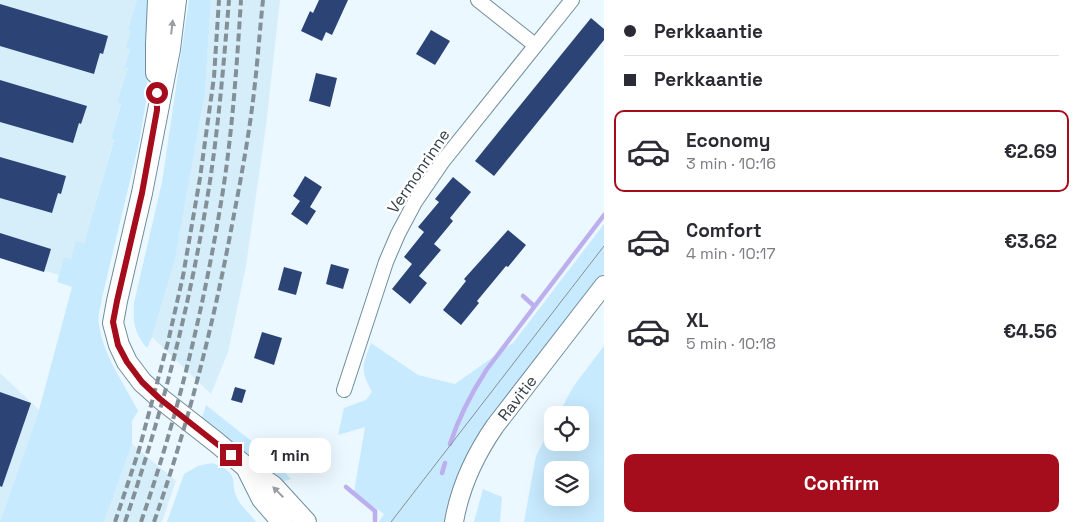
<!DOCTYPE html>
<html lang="en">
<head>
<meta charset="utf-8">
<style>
  body { margin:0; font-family:"Space Grotesk",sans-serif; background:#f2f2f3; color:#2b2b33; height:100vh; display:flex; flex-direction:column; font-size:19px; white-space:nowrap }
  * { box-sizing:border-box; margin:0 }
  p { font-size:16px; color:#7c7c81 }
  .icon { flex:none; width:28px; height:28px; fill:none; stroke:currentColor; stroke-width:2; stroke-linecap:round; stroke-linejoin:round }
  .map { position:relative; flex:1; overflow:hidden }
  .details { display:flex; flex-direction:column; background:#fff; width:475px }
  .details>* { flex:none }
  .guide { display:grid; align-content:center; height:110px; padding:0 20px; background:#fff }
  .fabs { position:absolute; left:544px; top:406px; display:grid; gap:10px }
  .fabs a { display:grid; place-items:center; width:45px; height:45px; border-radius:10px; background:#fff; box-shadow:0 5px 20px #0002; font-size:25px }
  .end { position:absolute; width:22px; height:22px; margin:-11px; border:6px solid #a50c1c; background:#fff; box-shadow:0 0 0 2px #fff }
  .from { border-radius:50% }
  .bubble { position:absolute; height:35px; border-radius:10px; background:#fff; box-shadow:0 5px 20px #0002; font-size:16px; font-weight:700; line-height:35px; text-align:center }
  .guide b { display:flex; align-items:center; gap:18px; height:48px; font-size:19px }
  .guide b+b { border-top:1px solid #e1e1e2 }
  .guide i { width:12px; height:12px; background:#2b2b33 }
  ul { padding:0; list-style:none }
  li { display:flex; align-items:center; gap:15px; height:82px; margin:0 10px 8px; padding:0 10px; border:2px solid transparent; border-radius:10px }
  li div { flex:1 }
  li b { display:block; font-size:19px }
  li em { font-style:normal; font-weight:700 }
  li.on { border-color:#a50c1c }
  li>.icon { width:45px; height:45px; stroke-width:1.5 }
  .primary-button { display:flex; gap:10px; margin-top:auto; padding:10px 20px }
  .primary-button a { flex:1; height:58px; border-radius:10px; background:#a50c1c; color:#fff; font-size:20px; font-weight:700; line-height:58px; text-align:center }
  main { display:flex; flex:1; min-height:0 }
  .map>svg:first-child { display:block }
  .built { fill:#d6edfa }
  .green { fill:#c8eafe; fill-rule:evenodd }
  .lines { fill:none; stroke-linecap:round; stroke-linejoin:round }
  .stream { stroke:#bcafee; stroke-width:4.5 }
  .building { fill:#2b4475 }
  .minor-casing { stroke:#708d9d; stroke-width:16 }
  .tertiary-casing { stroke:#708d9d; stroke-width:20 }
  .secondary-casing { stroke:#708d9d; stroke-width:22 }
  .minor { stroke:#fff; stroke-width:14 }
  .tertiary { stroke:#fff; stroke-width:18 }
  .secondary { stroke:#fff; stroke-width:20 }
  .tram { stroke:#849097; stroke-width:1 }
  .rail { stroke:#849097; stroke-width:4; stroke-dasharray:8 4; stroke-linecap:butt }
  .oneway { fill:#999fa2 }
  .route { stroke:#a50c1c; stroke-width:6 }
  .labels { text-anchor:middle; stroke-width:5; stroke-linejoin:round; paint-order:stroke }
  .street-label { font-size:16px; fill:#333f46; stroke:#fff }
</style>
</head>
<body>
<main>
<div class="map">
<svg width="604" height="522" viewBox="0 0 604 522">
  <rect width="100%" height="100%" fill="#ecf8ff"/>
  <g class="built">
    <polygon points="0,0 137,0 128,29 131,31 130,48 124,66 128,68 117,102 121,103 111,138 114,139 84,243 71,259 64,258 59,275 0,258"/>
    <polygon points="211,0 280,0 266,126 246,266 228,352 211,394 152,337 175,260 205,93"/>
    <polygon points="0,373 39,410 0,522"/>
    <polygon points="132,444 176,481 162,522 104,522"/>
  </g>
  <g class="green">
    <path d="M137,0H153L146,102L139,143L102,298C101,306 97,317 99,325C104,357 124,383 138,411L132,421V444L104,522H0L39,410L72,287L57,282L64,257L71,259L76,241L84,243L114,140L111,138L121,104L117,102L128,68L124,67L130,49L126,48L131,31L128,29Z"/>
    <path d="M189,0H211L205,93L175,260L152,337L147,348C134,333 133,323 134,303L162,182Z"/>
    <path d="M604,224V273L488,423L460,471L452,491L445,522H379L384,514L354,492L365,427L338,435L344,408L366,400L372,392C360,368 362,367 371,343L418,375L455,384L513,343Z"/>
    <path d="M604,346V522H524L536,456L552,425V442H580V415H558L573,387ZM552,470H580V498H552Z"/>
    <polygon points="206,405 265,452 291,479 282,482 270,475 236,444 202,418"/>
    <path d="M212,463C245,475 226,483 240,503C245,510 251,515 256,522H167L184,474L198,466Z"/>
    <polygon points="483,489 502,497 500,522 474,522"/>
  </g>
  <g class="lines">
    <g class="stream">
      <polyline points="523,296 534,306"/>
      <path d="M450,444C459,417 472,392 487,369L604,215"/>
      <polyline points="442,473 445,463"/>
      <polyline points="346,487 375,511 375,521"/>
    </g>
  </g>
  <g class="building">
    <polygon points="319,0 348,0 332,35 326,32 322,41 301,31 310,11 313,13"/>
    <polygon points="0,4 108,36 103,54 100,53 94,74 0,46"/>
    <polygon points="591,18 604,29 604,40 494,176 475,161"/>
    <polygon points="431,30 450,41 435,65 416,54"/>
    <polygon points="316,73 337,78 330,107 309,101"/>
    <polygon points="0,80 87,106 81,124 79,123 73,143 0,122"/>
    <polygon points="0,157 66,176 61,194 58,193 52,213 0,198"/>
    <polygon points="305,176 322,187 310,207 316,211 307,225 291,214 300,201 293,196"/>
    <polygon points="453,177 471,192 450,218 453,221 434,244 441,250 419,276 427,283 410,304 392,289 412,264 404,257 424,232 418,227 439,202 435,199"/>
    <polygon points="508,230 526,245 508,267 506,266 477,301 479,303 461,325 443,310 466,281 464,279"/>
    <polygon points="0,233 51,249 44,272 0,258"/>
    <polygon points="331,264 349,269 343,289 326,284"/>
    <polygon points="284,267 302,272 296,295 278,290"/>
    <polygon points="262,332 282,338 274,365 254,358"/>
    <polygon points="235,387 246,390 242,403 231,400"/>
    <polygon points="0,392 31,403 2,487 0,486"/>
  </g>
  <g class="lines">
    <g class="minor-casing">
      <g id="minor">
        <polyline points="478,0 535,45"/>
        <polyline points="344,390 386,262 398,234 415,202 443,161 572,0"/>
      </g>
    </g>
    <g class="tertiary-casing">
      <g id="tertiary">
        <path id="s1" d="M454,522C460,487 475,455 495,426L604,285"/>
      </g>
    </g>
    <g class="secondary-casing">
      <g id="secondary">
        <polyline points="176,0 170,49 142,193 117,301 113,323 119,345 127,362 142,382 161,399 216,442 246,467 273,486 306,522"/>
        <polyline points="156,73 156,44 158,0"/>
        <polyline points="248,471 262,499 282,522"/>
      </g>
    </g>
    <use href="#minor" class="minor"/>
    <use href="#tertiary" class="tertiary"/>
    <use href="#secondary" class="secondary"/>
    <polyline class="tram" points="391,522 604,246"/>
    <g class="rail">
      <polyline points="115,522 139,450 168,342 183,276 200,178 214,77 219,0"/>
      <path d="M125,522C163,411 192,297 210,181C219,121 224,60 229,0"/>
      <path d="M141,522C179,412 206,299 224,184C233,123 237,62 241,0"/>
      <path d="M154,522C188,425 213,326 232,225C241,178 250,131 255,83C258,56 260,28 263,0"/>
    </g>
  </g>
  <defs><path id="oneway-solid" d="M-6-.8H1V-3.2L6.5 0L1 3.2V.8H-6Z" transform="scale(1.25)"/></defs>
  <g class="oneway">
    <use href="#oneway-solid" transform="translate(172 27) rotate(-83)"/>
    <use href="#oneway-solid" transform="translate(278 492) rotate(-135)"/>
  </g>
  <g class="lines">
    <polyline class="route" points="157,93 157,110 142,193 117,301 113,322 118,345 127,362 142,382 160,399 231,455"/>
  </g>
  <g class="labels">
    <g class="street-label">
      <text transform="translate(418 171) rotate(-56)" y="6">Vermonrinne</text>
      <text dy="6" stroke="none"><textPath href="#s1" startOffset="141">Ravitie</textPath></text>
    </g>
  </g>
</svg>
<div class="fabs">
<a><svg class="icon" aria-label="locate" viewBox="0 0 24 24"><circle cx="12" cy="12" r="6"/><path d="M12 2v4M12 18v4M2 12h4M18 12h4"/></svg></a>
<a><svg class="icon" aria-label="layers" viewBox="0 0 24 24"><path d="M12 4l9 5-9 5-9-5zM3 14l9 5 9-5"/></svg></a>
</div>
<i class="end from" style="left:157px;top:93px"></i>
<i class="end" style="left:231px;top:455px"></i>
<div class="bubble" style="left:249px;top:438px;width:82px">1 min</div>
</div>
<section class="details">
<div class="guide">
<b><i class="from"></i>Perkkaantie</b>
<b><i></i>Perkkaantie</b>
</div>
<ul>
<li class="on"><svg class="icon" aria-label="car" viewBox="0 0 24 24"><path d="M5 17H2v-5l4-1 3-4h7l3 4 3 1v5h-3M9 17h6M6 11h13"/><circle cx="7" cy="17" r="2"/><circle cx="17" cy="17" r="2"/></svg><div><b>Economy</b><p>3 min · 10:16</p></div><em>€2.69</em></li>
<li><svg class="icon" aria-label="car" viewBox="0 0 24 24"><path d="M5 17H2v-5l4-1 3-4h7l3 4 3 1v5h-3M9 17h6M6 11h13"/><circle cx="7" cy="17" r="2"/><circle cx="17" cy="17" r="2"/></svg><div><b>Comfort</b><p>4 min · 10:17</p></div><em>€3.62</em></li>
<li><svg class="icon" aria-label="car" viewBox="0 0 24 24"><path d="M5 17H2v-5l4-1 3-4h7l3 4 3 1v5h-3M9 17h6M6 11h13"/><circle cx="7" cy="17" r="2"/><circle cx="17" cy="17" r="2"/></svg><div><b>XL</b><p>5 min · 10:18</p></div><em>€4.56</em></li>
</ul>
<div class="primary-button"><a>Confirm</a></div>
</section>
</main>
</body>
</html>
